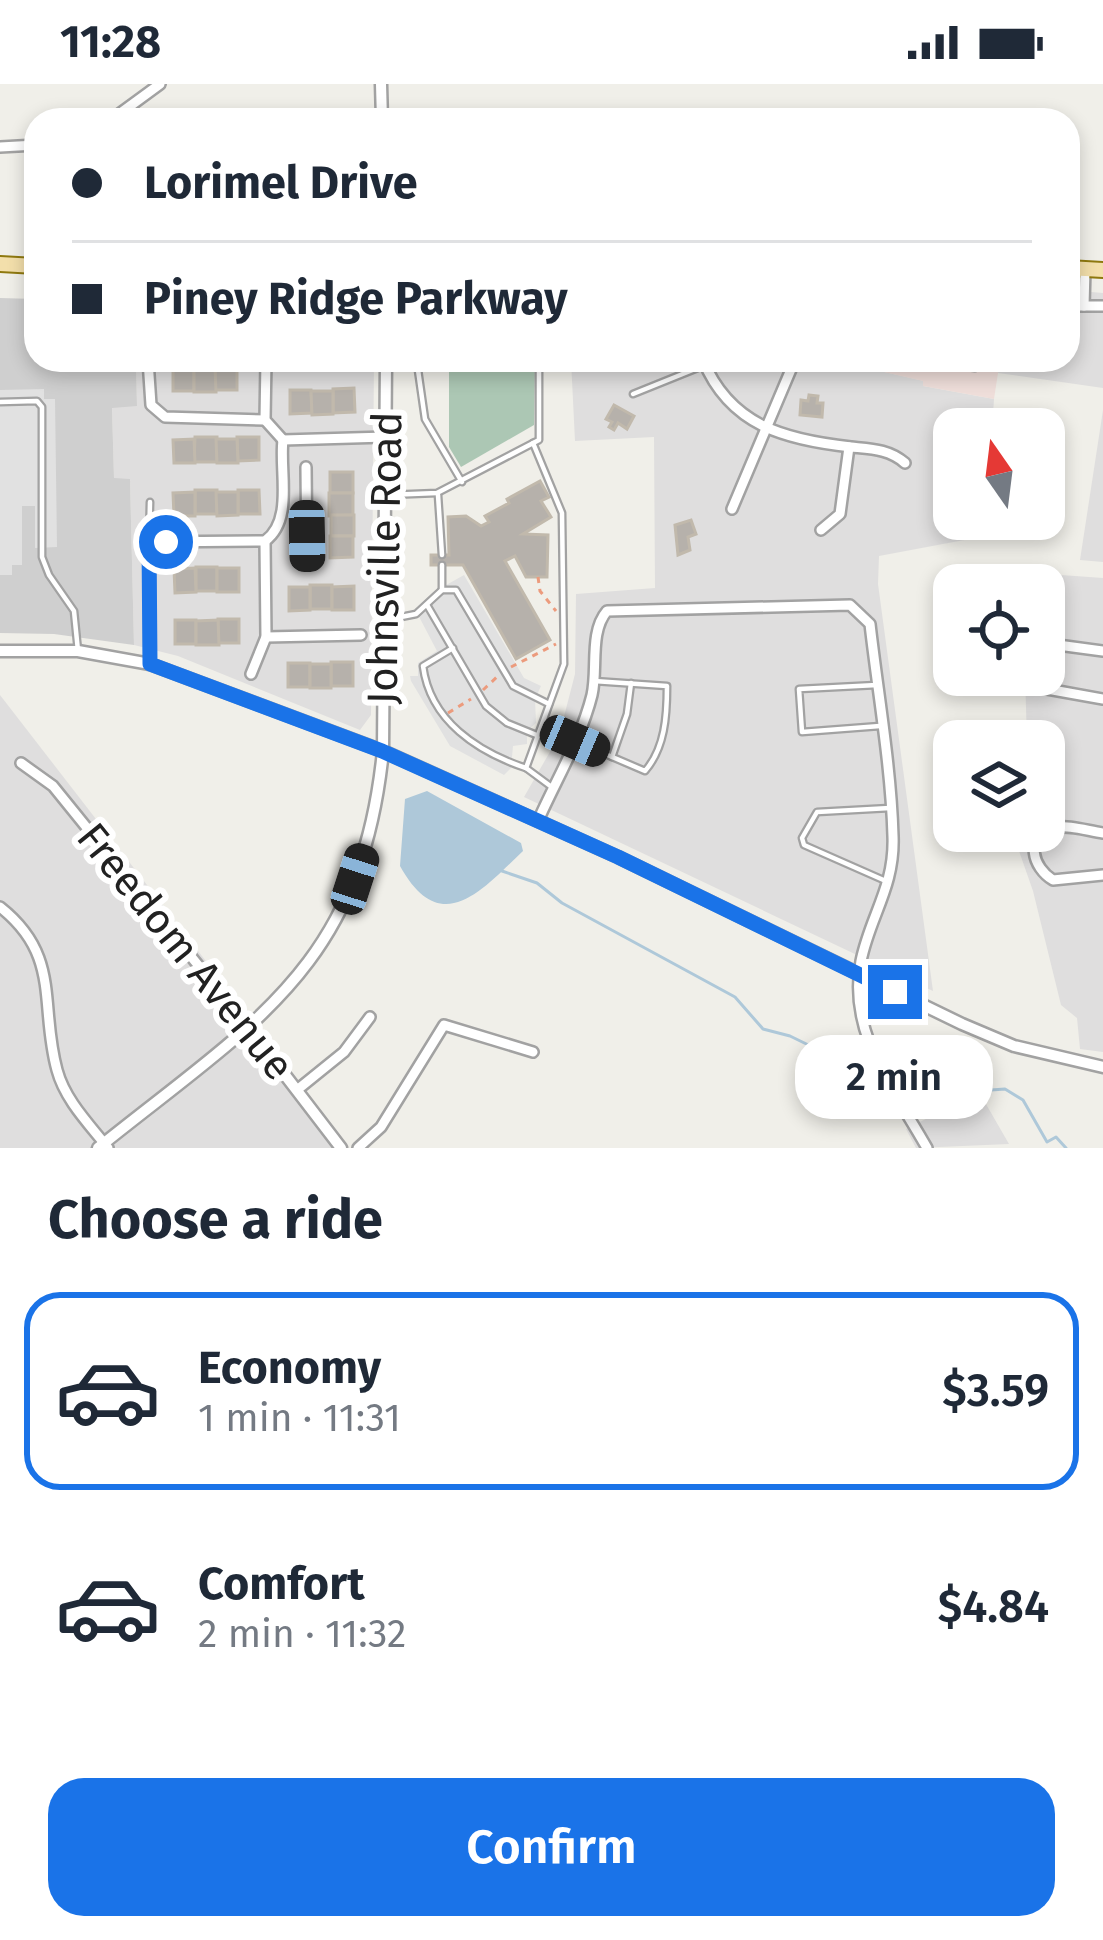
<!DOCTYPE html>
<html lang="en">
<head>
<meta charset="utf-8">
<style>
  body { margin:0; font-family:"Fira Sans",sans-serif; background:#f2f2f3; color:#1f2937; height:100vh; display:flex; flex-direction:column; font-size:45px; white-space:nowrap }
  * { box-sizing:border-box; margin:0 }
  p { font-size:39px; color:#747a83 }
  .icon { flex:none; width:66px; height:66px; fill:none; stroke:currentColor; stroke-width:2; stroke-linecap:round; stroke-linejoin:round }
  .map { position:relative; height:1064px; overflow:hidden }
  .panel { display:flex; flex-direction:column; background:#fff; flex:1 }
  .panel>* { flex:none }
  .banner { position:absolute; left:24px; top:24px; width:1056px; height:264px; border-radius:36px; box-shadow:0 6px 18px #0003; display:grid; align-content:center; height:264px; padding:0 48px; background:#fff }
  .needle { width:78px; rotate:346deg }
  .buttons { position:absolute; left:933px; top:324px; display:grid; gap:24px }
  .buttons a { display:grid; place-items:center; width:132px; height:132px; border-radius:24px; background:#fff; box-shadow:0 6px 18px #0003; font-size:60px }
  .end { position:absolute; width:54px; height:54px; margin:-27px; border:15px solid #1a73e8; background:#fff; box-shadow:0 0 0 6px #fff }
  .from { border-radius:50% }
  .bubble { position:absolute; height:84px; border-radius:36px; background:#fff; box-shadow:0 6px 18px #0003; font-size:39px; font-weight:600; line-height:84px; text-align:center }
  .car { position:absolute; width:36px; height:72px; margin:-36px -18px; border-radius:15px; box-shadow:0 0 9px 3px #0007; background:linear-gradient(#222 24%,#8ab4d8 0 40%,#222 0 76%,#8ab4d8 0 86%,#222 0) }
  .banner b { display:flex; align-items:center; gap:42px; height:114px; font-size:45px }
  .banner b+b { border-top:3px solid #e0e1e3 }
  .banner i { width:30px; height:30px; background:#1f2937 }
  ul { padding:0; list-style:none }
  li { display:flex; align-items:center; gap:36px; height:198px; margin:0 24px 18px; padding:0 24px; border:6px solid transparent; border-radius:36px }
  li div { flex:1 }
  li b { display:block; font-size:45px }
  li em { font-style:normal; font-weight:600 }
  li.current { border-color:#1a73e8 }
  li>.icon { width:108px; height:108px; stroke-width:1.5 }
  h2 { padding:0 48px; font-size:54px; line-height:144px }
  .primary-button { display:flex; gap:24px; margin-top:auto; padding:24px 48px }
  .primary-button a { flex:1; height:138px; border-radius:36px; background:#1a73e8; color:#fff; font-size:48px; font-weight:600; line-height:138px; text-align:center }
  .status { display:flex; justify-content:space-between; align-items:center; height:84px; padding:0 60px; background:#fff; direction:ltr }
  .status svg { height:33px; fill:currentColor }
  .map>svg:first-child { display:block }
  .residential { fill:#dfdede }
  .commercial { fill:#efdeda }
  .religious { fill:#cfcfcf }
  .cemetery { fill:#acc7b4 }
  .parking { fill:#e1e1e1 }
  .water { fill:#aec8d9 }
  .lines { fill:none; stroke-linecap:round; stroke-linejoin:round }
  .stream { stroke:#aec8d9; stroke-width:3 }
  .building { fill:#b6b1ab; stroke:#c1b9ac; stroke-width:3 }
  .service-casing { stroke:#a2a2a2; stroke-width:9 }
  .minor-casing { stroke:#a2a2a2; stroke-width:14 }
  .tertiary-casing { stroke:#a2a2a2; stroke-width:15 }
  .primary-casing { stroke:#8f790f; stroke-width:18 }
  .path { stroke:#ec9b7d; stroke-width:3; stroke-dasharray:6 6; stroke-linecap:butt }
  .service { stroke:#fff; stroke-width:4.5 }
  .minor { stroke:#fff; stroke-width:9 }
  .tertiary { stroke:#fff; stroke-width:10 }
  .primary { stroke:#f3dfab; stroke-width:14 }
  .route { stroke:#1a73e8; stroke-width:15 }
  .labels { text-anchor:middle; stroke-width:12; stroke-linejoin:round; paint-order:stroke }
  .street-label { font-size:42px; fill:#212121; stroke:#fff }
</style>
</head>
<body>
<div class="status"><b>11:28</b><svg viewBox="0 0 49 12"><path d="M0 12V9h3v3zM5 12V6h3v6zM10 12V3h3v9zM15 12V0h3v12zM26 1h20v11H26zM47 4h2v5h-2z"/></svg></div>
<div class="map">
<svg width="1103" height="1064" viewBox="0 0 1103 1064">
  <rect width="100%" height="100%" fill="#f0efe9"/>
  <g class="residential">
    <polygon points="1068,206 1103,209 1103,304 998,289 1000,276 1068,276"/>
    <polygon points="136,276 374,276 371,631 360,646 178,572 134,561 130,395 114,395 112,323 137,321"/>
    <polygon points="571,276 876,276 876,286 924,297 923,302 994,315 992,345 954,345 954,435 978,435 975,454 879,472 878,500 933,907 524,713 559,652 575,590 576,510 655,504 654,353 575,357"/>
    <polygon points="1103,326 1103,478 1080,476"/>
    <polygon points="1047,490 1103,494 1103,968 1080,965 1077,934 1061,921 1033,807 1019,767 1020,747 1044,747 1044,657 1027,657 1025,591 1044,591"/>
    <polygon points="0,611 246,929 348,1064 0,1064"/>
    <polygon points="979,1008 1009,1060 916,1064 906,1045"/>
  </g>
  <polygon class="commercial" points="876,276 1000,276 994,315 923,302 923,297 875,286"/>
  <polygon class="religious" points="0,214 36,215 36,276 136,276 137,322 112,324 114,394 130,395 134,561 54,550 0,549"/>
  <polygon class="cemetery" points="449,276 535,276 534,341 461,383 449,363"/>
  <g class="parking">
    <polygon points="44,305 44,315 55,315 57,463 35,464 35,422 22,422 22,481 12,481 12,491 0,491 0,306"/>
    <polygon points="464,491 524,594 541,602 535,615 536,639 527,647 527,660 513,662 511,684 504,691 450,662 411,597 410,592 418,592 418,579 437,567 415,525 432,509"/>
  </g>
  <path class="water" d="M427,707L521,759L523,767C482,806 441,856 400,782L405,715Z"/>
  <g class="lines">
    <g class="stream">
      <polyline points="502,787 537,799 562,819 735,913 763,945 790,952 878,995"/>
      <polyline points="898,998 963,1008 1005,1005 1023,1016 1047,1058 1056,1053 1066,1064"/>
    </g>
  </g>
  <g class="building">
    <rect x="215" y="283" width="22" height="23"/>
    <rect x="173" y="284" width="21" height="23"/>
    <polygon points="215,284 216,308 194,308 194,285"/>
    <polygon points="354,304 355,328 333,329 333,305"/>
    <polygon points="290,306 311,306 312,329 290,330"/>
    <polygon points="311,307 333,307 333,330 312,331"/>
    <polygon points="809,311 818,312 817,319 823,319 822,333 800,331 801,316 808,317"/>
    <polygon points="614,321 634,332 627,345 618,339 614,346 609,343 612,338 606,335"/>
    <polygon points="195,353 217,353 217,378 194,378"/>
    <polygon points="237,353 259,353 259,376 238,377"/>
    <polygon points="194,355 195,379 174,379 173,356"/>
    <polygon points="216,355 237,355 238,379 217,379"/>
    <rect x="330" y="388" width="23" height="21"/>
    <polygon points="540,397 549,413 541,417 551,433 523,450 548,451 547,493 526,493 515,472 505,477 550,556 516,575 463,481 431,481 431,471 449,471 448,433 466,432 481,442 489,438 485,432 509,419 507,415"/>
    <rect x="195" y="406" width="22" height="24"/>
    <polygon points="238,406 259,406 260,430 238,430"/>
    <polygon points="195,408 195,432 174,432 173,409"/>
    <polygon points="216,408 238,408 238,431 217,432"/>
    <polygon points="329,409 353,409 353,431 329,432"/>
    <rect x="331" y="431" width="23" height="21"/>
    <polygon points="691,436 696,450 688,453 690,466 678,471 675,441"/>
    <polygon points="330,452 353,452 353,473 330,474"/>
    <rect x="196" y="483" width="21" height="24"/>
    <polygon points="195,484 196,508 175,509 174,485"/>
    <rect x="217" y="484" width="22" height="24"/>
    <rect x="310" y="501" width="22" height="24"/>
    <polygon points="354,502 354,526 332,526 332,503"/>
    <polygon points="289,503 310,503 310,526 289,527"/>
    <rect x="218" y="535" width="21" height="24"/>
    <rect x="175" y="536" width="21" height="24"/>
    <polygon points="218,536 219,561 196,561 196,537"/>
    <rect x="331" y="578" width="22" height="24"/>
    <rect x="288" y="579" width="22" height="24"/>
    <rect x="310" y="580" width="21" height="24"/>
  </g>
  <g class="lines">
    <g class="service-casing">
      <g id="service">
        <polyline points="913,276 975,284 983,276"/>
        <polyline points="418,286 425,335 462,398"/>
        <polyline points="633,310 705,281"/>
        <polyline points="0,318 37,317 42,323 42,473 49,491 74,527 78,567"/>
        <polyline points="533,359 562,429 564,580 526,684 553,704"/>
        <polyline points="387,411 437,409 539,356 539,276"/>
        <polyline points="438,411 442,471"/>
        <polyline points="149,458 150,418"/>
        <polyline points="442,506 442,481"/>
        <polyline points="427,521 486,622 507,639 539,652"/>
        <polyline points="386,536 416,530 442,506 456,506 513,602 549,620"/>
        <path d="M453,564L423,582C430,637 478,668 526,684"/>
        <polyline points="877,601 799,605 802,648 880,642"/>
        <path d="M575,657L645,687C665,664 667,632 667,602L594,597"/>
        <polyline points="612,673 627,630 631,599"/>
        <polyline points="888,798 804,761 802,754 817,728 890,724"/>
      </g>
    </g>
    <g class="minor-casing">
      <g id="minor">
        <polyline points="111,36 160,0"/>
        <polyline points="0,63 36,61"/>
        <polyline points="1068,222 1084,222 1085,185"/>
        <polyline points="1084,222 1103,222"/>
        <polyline points="148,276 151,321 165,333 265,336"/>
        <polyline points="266,276 265,336 283,356"/>
        <path d="M703,276C730,342 786,356 851,363C871,365 889,365 905,379"/>
        <polyline points="266,281 357,277"/>
        <polyline points="283,356 386,353"/>
        <polyline points="306,383 307,478"/>
        <polyline points="732,425 795,276"/>
        <polyline points="821,446 840,430 849,363"/>
        <polyline points="266,553 361,551"/>
        <polyline points="1044,566 1058,561 1103,567"/>
        <path d="M150,580L149,458L265,457C294,436 279,387 283,356"/>
        <polyline points="251,590 266,553 265,457"/>
        <polyline points="1037,591 1047,605 1103,615"/>
        <polyline points="21,679 53,702 249,944"/>
        <path d="M538,737C556,696 581,655 592,611C598,585 589,548 607,527L850,521L870,540C878,610 891,682 893,752C895,803 870,832 861,877C847,949 894,1005 927,1064"/>
        <path d="M1103,749C1088,747 1068,740 1054,744C1023,753 1033,784 1053,796L1103,791"/>
        <path d="M0,823C62,872 39,921 57,986C65,1016 89,1040 108,1064"/>
        <polyline points="297,1006 344,968 370,933"/>
        <polyline points="358,1064 381,1043 444,941 533,968"/>
      </g>
    </g>
    <g class="tertiary-casing">
      <g id="tertiary">
        <polyline points="381,0 382,36"/>
        <polyline points="0,567 78,567 150,580 383,667 618,773 962,940 1014,962 1103,983"/>
        <polyline points="249,944 341,1064"/>
        <path d="M98,1064C253,939 361,884 383,667L386,276"/>
      </g>
    </g>
    <g class="primary-casing">
      <g id="primary">
        <polyline points="0,180 36,182"/>
        <polyline points="1068,184 1103,186"/>
      </g>
    </g>
    <g class="path">
      <polyline points="538,493 540,507 556,527"/>
      <polyline points="511,583 556,560"/>
      <polyline points="483,606 498,592"/>
      <polyline points="448,629 471,615"/>
    </g>
    <use href="#service" class="service"/>
    <use href="#minor" class="minor"/>
    <use href="#tertiary" class="tertiary"/>
    <use href="#primary" class="primary"/>
  </g>
  <g class="lines">
    <polyline class="route" points="166,458 149,458 150,580 382,667 618,773 895,908"/>
  </g>
  <g class="labels">
    <g class="street-label">
      <text transform="translate(384 474) rotate(-89)" y="15">Johnsville Road</text>
      <text transform="translate(186 867) rotate(51)" y="15">Freedom Avenue</text>
    </g>
  </g>
</svg>
<div class="buttons">
<a><svg class="needle" viewBox="-14 -14 28 28"><path d="M0-13l5 13h-10z" fill="#e53935"/><path d="M0 13l5-13h-10z" fill="#747a83"/></svg></a>
<a><svg class="icon" aria-label="locate" viewBox="0 0 24 24"><circle cx="12" cy="12" r="6"/><path d="M12 2v4M12 18v4M2 12h4M18 12h4"/></svg></a>
<a><svg class="icon" aria-label="layers" viewBox="0 0 24 24"><path d="M12 4l9 5-9 5-9-5zM3 14l9 5 9-5"/></svg></a>
</div>
<i class="end from" style="left:166px;top:458px"></i>
<i class="end" style="left:895px;top:908px"></i>
<div class="bubble" style="left:795px;top:951px;width:198px">2 min</div>
<i class="car" style="left:307px;top:452px;rotate:179deg"></i>
<i class="car" style="left:575px;top:657px;rotate:113deg"></i>
<i class="car" style="left:355px;top:795px;rotate:18deg"></i>
<div class="banner">
<b><i class="from"></i>Lorimel Drive</b>
<b><i></i>Piney Ridge Parkway</b>
</div>
</div>
<section class="panel">
<h2>Choose a ride</h2>
<ul>
<li class="current"><svg class="icon" aria-label="car" viewBox="0 0 24 24"><path d="M5 17H2v-5l4-1 3-4h7l3 4 3 1v5h-3M9 17h6M6 11h13"/><circle cx="7" cy="17" r="2"/><circle cx="17" cy="17" r="2"/></svg><div><b>Economy</b><p>1 min · 11:31</p></div><em>$3.59</em></li>
<li><svg class="icon" aria-label="car" viewBox="0 0 24 24"><path d="M5 17H2v-5l4-1 3-4h7l3 4 3 1v5h-3M9 17h6M6 11h13"/><circle cx="7" cy="17" r="2"/><circle cx="17" cy="17" r="2"/></svg><div><b>Comfort</b><p>2 min · 11:32</p></div><em>$4.84</em></li>
</ul>
<div class="primary-button"><a>Confirm</a></div>
</section>
</body>
</html>
